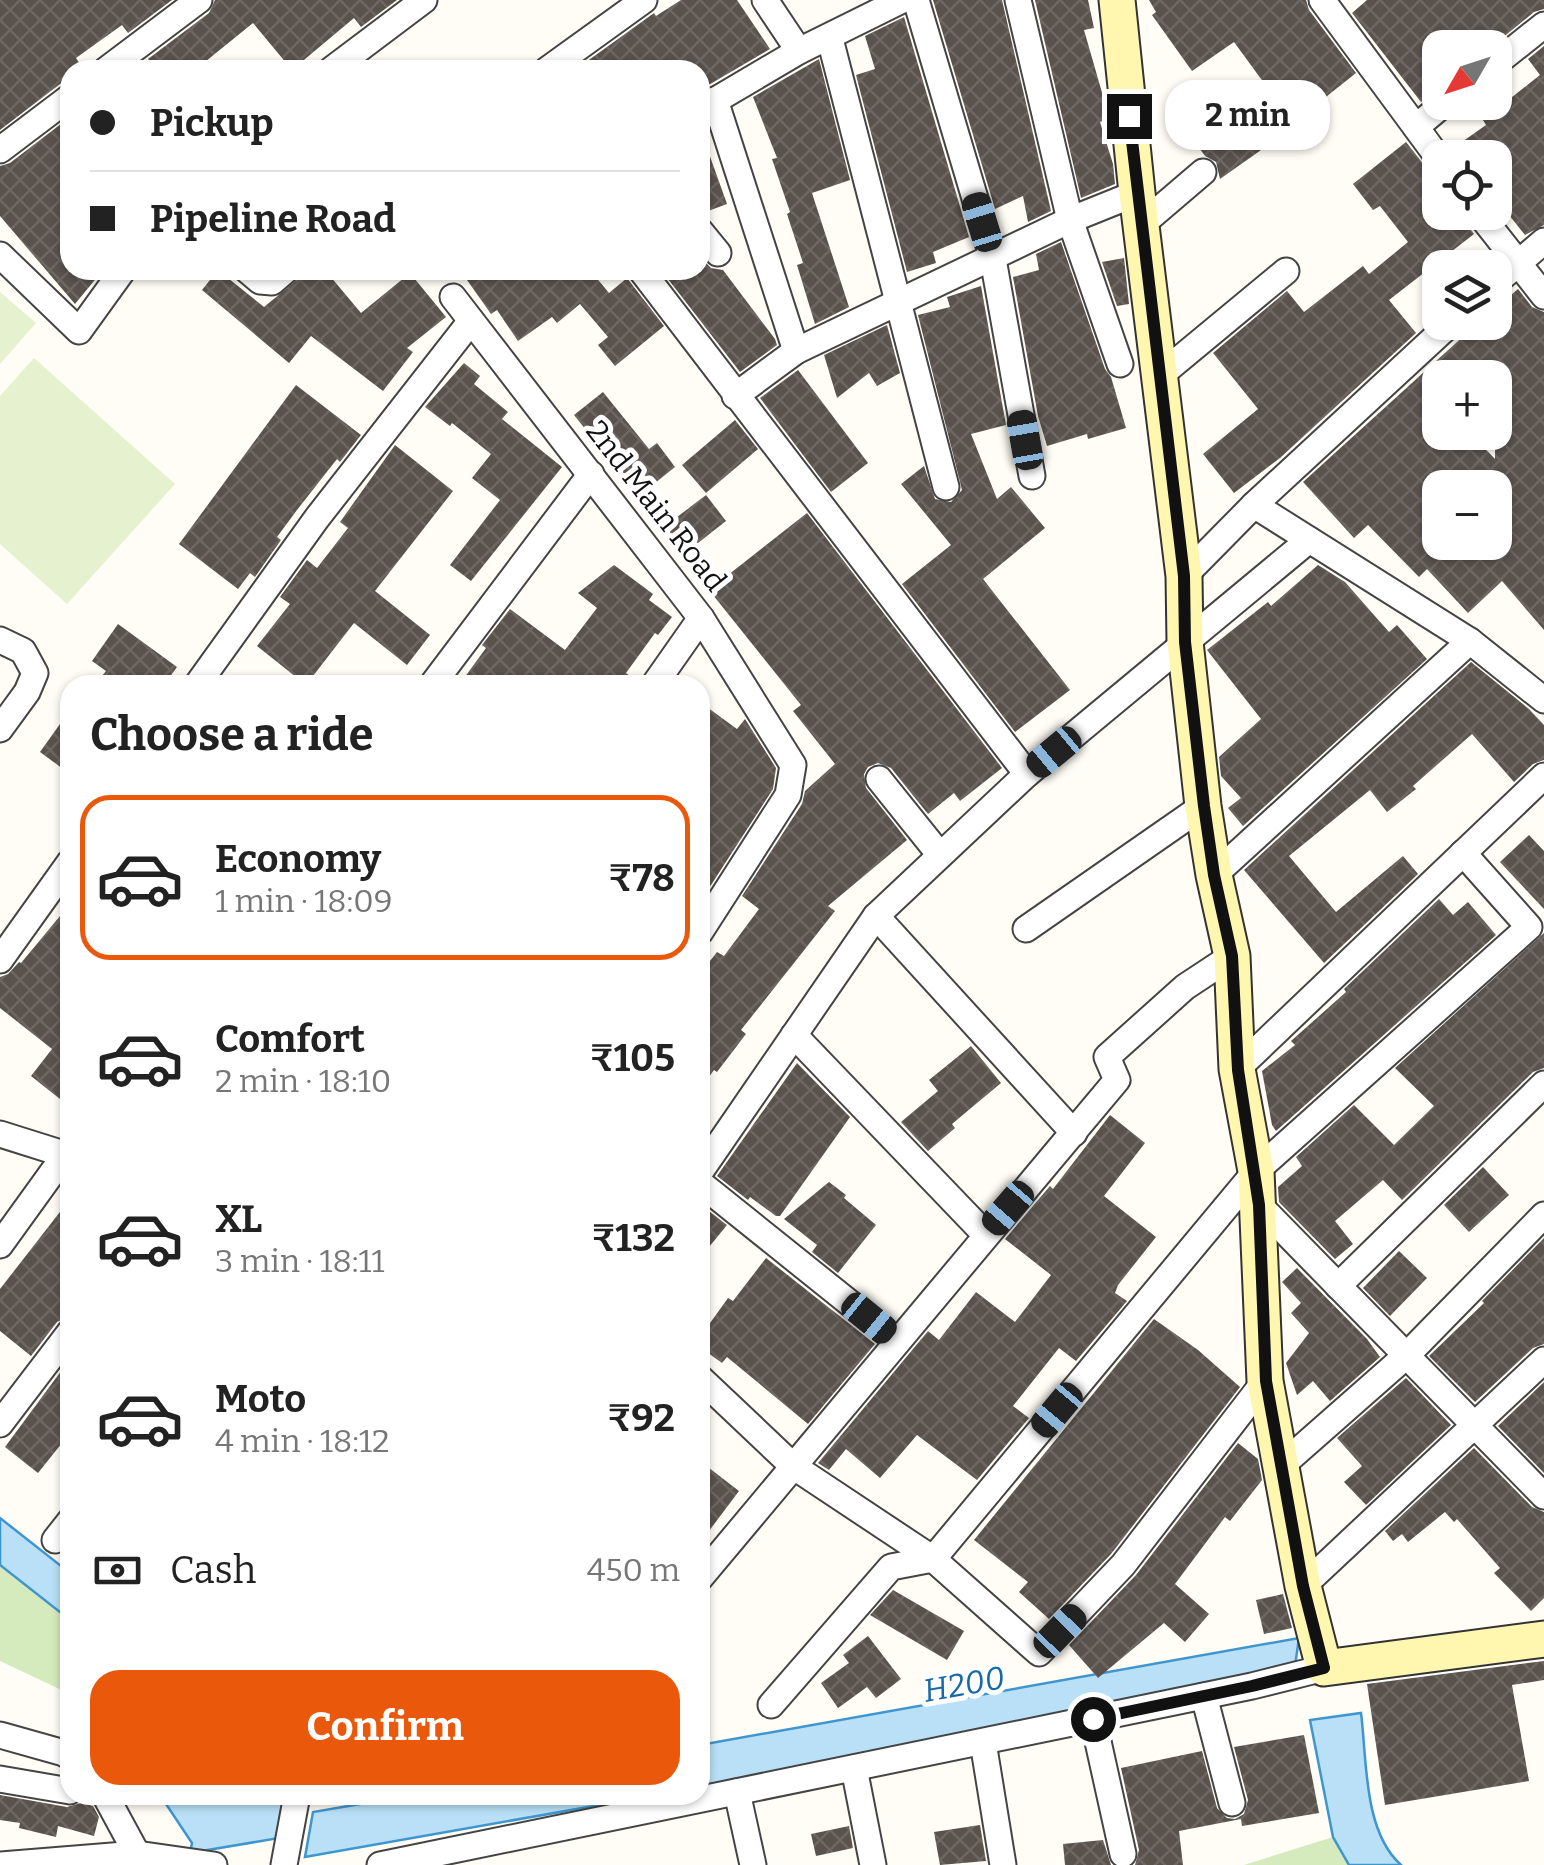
<!DOCTYPE html>
<html lang="en">
<head>
<meta charset="utf-8">
<style>
  body { margin:0; font-family:Bitter,serif; background:#f2f2f2; color:#222; height:100vh; display:flex; flex-direction:column; font-size:38px; white-space:nowrap }
  * { box-sizing:border-box; margin:0 }
  p { font-size:32px; color:#767676 }
  .icon { flex:none; width:55px; height:55px; fill:none; stroke:currentColor; stroke-width:2; stroke-linecap:round; stroke-linejoin:round }
  .map { position:relative; flex:1; overflow:hidden }
  .drawer { position:absolute; left:60px; top:675px; width:650px; height:1130px; display:flex; flex-direction:column; background:#fff; border-radius:30px; box-shadow:0 2px 8px #0004 }
  .drawer>* { flex:none }
  .top-card { position:absolute; left:60px; top:60px; width:650px; height:220px; border-radius:30px; box-shadow:0 2px 8px #0004; display:grid; align-content:center; height:220px; padding:0 30px; background:#fff }
  .needle { width:65px; rotate:231deg }
  .controls { position:absolute; left:1422px; top:30px; display:grid; gap:20px }
  .controls a { display:grid; place-items:center; width:90px; height:90px; border-radius:20px; background:#fff; box-shadow:0 2px 8px #0004; font-size:50px }
  .end { position:absolute; width:45px; height:45px; margin:-22px; border:12px solid #111; background:#fff; box-shadow:0 0 0 5px #fff }
  .from { border-radius:50% }
  .bubble { position:absolute; height:70px; border-radius:30px; background:#fff; box-shadow:0 2px 8px #0004; font-size:32px; font-weight:700; line-height:70px; text-align:center }
  .car { position:absolute; width:30px; height:60px; margin:-30px -15px; border-radius:12px; box-shadow:0 0 8px 2px #0007; background:linear-gradient(#222 24%,#8ab4d8 0 40%,#222 0 76%,#8ab4d8 0 86%,#222 0) }
  .top-card b { display:flex; align-items:center; gap:35px; height:95px; font-size:38px }
  .top-card b+b { border-top:2px solid #e0e0e0 }
  .top-card i { width:25px; height:25px; background:#222 }
  ul { padding:0; list-style:none }
  li { display:flex; align-items:center; gap:30px; height:165px; margin:0 20px 15px; padding:0 10px; border:5px solid transparent; border-radius:30px }
  li div { flex:1 }
  li b { display:block; font-size:38px }
  li em { font-style:normal; font-weight:700 }
  li.current { border-color:#ea580c }
  li>.icon { width:90px; height:90px; stroke-width:1.5 }
  h2 { padding:0 30px; font-size:45px; line-height:120px }
  .pay { display:flex; align-items:center; gap:25px; height:110px; padding:0 30px; font-size:38px }
  .pay p { margin-inline-start:auto }
  .cta { display:flex; gap:20px; margin-top:auto; padding:20px 30px }
  .cta a { flex:1; height:115px; border-radius:30px; background:#ea580c; color:#fff; font-size:40px; font-weight:700; line-height:115px; text-align:center }
  .map>svg:first-child { display:block }
  .grass { fill:#d5ebbd }
  .pitch { fill:#e6f2cf }
  .water { fill:#b9e0f7; stroke:#3f96cf; stroke-width:2.5 }
  .building { fill:url(#building-cross-hatch); fill-rule:evenodd }
  .lines { fill:none; stroke-linecap:round; stroke-linejoin:round }
  .street-casing { stroke:#444; stroke-width:29 }
  .secondary-casing { stroke:#333; stroke-width:39 }
  .street { stroke:#fff; stroke-width:25 }
  .secondary { stroke:#fff6b0; stroke-width:35 }
  .route { stroke:#111; stroke-width:12 }
  .labels { text-anchor:middle; stroke-width:10; stroke-linejoin:round; paint-order:stroke }
  .street-label { font-size:30px; fill:#111; stroke:#fff }
  .water-label { font-size:32px; font-style:italic; fill:#1768a6; stroke:#fff }
</style>
</head>
<body>
<div class="map">
<svg width="1544" height="1865" viewBox="0 0 1544 1865">
  <defs>
    <pattern id="building-cross-hatch" width="8" height="8" patternUnits="userSpaceOnUse" patternTransform="scale(2.5)"><rect width="8" height="8" fill="#5a524d"/><path d="M0 0l8 8M0 8l8-8" fill="none" stroke="#6d6662"/></pattern>
  </defs>
  <rect width="100%" height="100%" fill="#fffdf5"/>
  <g class="grass">
    <polygon points="0,1565 70,1620 70,1694 0,1661"/>
    <polygon points="1333,1837 1349,1865 1244,1865"/>
  </g>
  <g class="pitch">
    <polygon points="0,292 36,323 0,364"/>
    <polygon points="34,358 175,484 67,604 0,544 0,396"/>
  </g>
  <g class="water">
    <polygon points="0,1518 70,1573 70,1620 0,1565"/>
    <polygon points="1299,1638 1295,1666 700,1788 700,1745"/>
    <path d="M1361,1713C1367,1759 1363,1831 1401,1865H1349L1333,1837L1310,1720Z"/>
    <polygon points="160,1795 284,1795 279,1838 190,1853 192,1843"/>
    <polygon points="413,1795 656,1795 305,1857 313,1812"/>
  </g>
  <g class="building">
    <polygon points="0,0 172,0 128,33 122,25 76,58 80,64 70,70 70,81 60,84 0,130"/>
    <polygon points="215,0 397,0 361,27 354,18 292,70 253,23 195,70 157,70 148,59 209,13"/>
    <polygon points="681,0 737,0 770,49 700,90 700,70 575,70 654,13 656,16"/>
    <polygon points="933,0 1002,0 1051,211 1028,222 1023,196 995,209"/>
    <polygon points="1035,0 1088,0 1094,28 1084,30 1107,110 1108,119 1100,122 1113,164 1115,184 1081,198"/>
    <polygon points="1149,0 1306,0 1309,10 1356,73 1307,112 1309,116 1220,179 1216,162 1205,156 1190,135 1264,83 1234,42 1192,71 1152,15 1156,12"/>
    <polygon points="1367,0 1544,0 1544,9 1534,12 1490,48 1440,48 1440,87 1421,102 1352,13"/>
    <polygon points="904,17 969,237 933,252 936,263 907,272 856,75 875,69 865,36"/>
    <polygon points="1544,46 1544,225 1525,235 1505,210 1500,214 1495,207 1495,158 1456,158 1452,149 1486,125 1483,120 1540,75 1528,59"/>
    <polygon points="819,59 850,180 812,193 849,307 815,324 797,265 803,263 787,214 790,212 772,159 777,158 753,97"/>
    <polygon points="70,117 70,270 103,270 75,304 0,216 0,166 10,163"/>
    <polygon points="703,137 727,204 700,214 700,138"/>
    <polygon points="1406,142 1428,170 1440,176 1440,212 1457,212 1474,234 1389,300 1416,333 1280,458 1234,493 1203,454 1258,409 1213,353 1287,291 1304,312 1363,266 1369,274 1408,242 1380,206 1373,210 1353,184"/>
    <polygon points="1061,242 1105,369 1111,377 1126,428 1088,439 1087,434 1047,446 1038,416 1013,277 1039,270 1036,254"/>
    <polygon points="700,257 711,268 723,270 775,339 777,345 740,372 661,270 700,270"/>
    <polygon points="1124,258 1129,304 1117,306 1102,262"/>
    <polygon points="218,270 264,307 309,270 325,270 361,313 410,273 446,317 407,348 413,352 383,391 311,336 289,363 202,290"/>
    <polygon points="460,270 590,270 609,293 627,278 664,326 615,366 598,345 608,337 580,304 557,323 552,317 518,341 497,310 491,314"/>
    <polygon points="981,286 1006,425 971,434 997,499 1011,487 1045,528 983,579 1070,690 1015,732 902,584 951,545 901,484 924,466 935,499 951,502 962,490 918,315 950,307 947,297"/>
    <path d="M1518,289L1532,307L1544,312V630L1502,581L1468,613L1427,569L1419,577L1368,525L1354,538L1303,482L1479,322H1495V309ZM1440,378H1495V459L1469,432H1440ZM1440,488H1495V542H1440Z"/>
    <polygon points="887,325 900,373 877,386 869,373 837,398 824,355"/>
    <polygon points="464,363 480,376 474,384 508,412 502,419 562,467 471,581 450,565 500,500 472,478 491,454 452,423 450,426 425,407"/>
    <polygon points="798,370 868,463 831,492 760,398"/>
    <polygon points="296,385 361,435 340,462 337,459 297,510 277,537 281,540 255,577 250,573 238,589 179,544"/>
    <polygon points="603,392 649,449 657,443 675,467 639,496 574,415"/>
    <polygon points="735,420 758,449 706,493 682,465"/>
    <polygon points="395,445 453,491 375,591 430,635 407,665 354,623 306,685 257,646 290,604 280,597 307,560 317,568 348,528 340,522"/>
    <polygon points="706,495 726,521 684,554 664,527"/>
    <polygon points="807,513 1002,768 960,801 954,793 928,814 891,768 878,763 868,767 864,774 866,788 907,840 828,906 835,911 741,1030 746,1034 717,1072 714,1070 700,1089 700,974 717,952 724,956 759,909 742,896 802,804 805,791 835,764 793,711 801,705 709,590"/>
    <polygon points="614,565 653,594 649,600 672,617 658,635 655,633 626,673 638,682 638,685 459,685 486,648 482,645 510,609 565,650 597,608 578,593"/>
    <polygon points="1318,565 1345,582 1389,632 1397,625 1427,659 1243,826 1228,808 1241,798 1221,776 1219,757 1261,719 1207,650 1268,602 1271,606"/>
    <polygon points="118,624 177,667 164,685 95,685 106,671 92,661"/>
    <polygon points="1471,662 1529,709 1544,725 1544,760 1533,764 1514,782 1472,734 1413,786 1416,789 1387,812 1370,790 1289,856 1336,912 1403,856 1418,874 1324,963 1244,870"/>
    <polygon points="700,702 737,729 745,719 776,768 773,789 700,902"/>
    <polygon points="70,710 70,774 40,752"/>
    <polygon points="1529,835 1544,851 1544,909 1500,862"/>
    <polygon points="1439,899 1453,915 1468,902 1496,935 1276,1131 1272,1125 1262,1071 1295,1045 1291,1041 1346,992 1344,989"/>
    <polygon points="70,904 70,1107 31,1076 52,1049 0,1008 0,977 8,974 19,962 21,963"/>
    <polygon points="1544,933 1544,1068 1533,1072 1402,1200 1383,1180 1335,1221 1353,1244 1335,1259 1279,1202 1278,1187 1302,1166 1296,1157 1354,1105 1394,1145 1434,1106 1395,1068"/>
    <polygon points="971,1046 1001,1083 952,1124 955,1128 928,1151 901,1122 938,1091 929,1080"/>
    <polygon points="797,1063 850,1117 780,1216 776,1216 750,1197 748,1200 717,1176"/>
    <polygon points="1110,1115 1145,1143 1104,1196 1156,1237 1118,1285 1115,1293 1127,1301 1076,1361 1059,1348 1013,1406 1029,1418 977,1480 917,1435 880,1478 846,1449 829,1470 818,1463 928,1331 939,1340 976,1292 1015,1322 1051,1275 1005,1239 1050,1186 1053,1189"/>
    <polygon points="1483,1167 1509,1195 1469,1232 1444,1205"/>
    <polygon points="829,1182 846,1195 844,1198 876,1225 838,1273 812,1252 817,1245 784,1219"/>
    <polygon points="70,1199 70,1316 57,1322 31,1356 0,1331 0,1289"/>
    <polygon points="700,1204 727,1225 700,1258"/>
    <polygon points="1544,1238 1544,1344 1533,1348 1475,1402 1429,1356 1484,1303 1482,1301"/>
    <polygon points="1399,1251 1427,1278 1390,1316 1363,1288"/>
    <polygon points="766,1258 875,1344 808,1424 727,1357 722,1363 700,1347 700,1337 728,1298 733,1301"/>
    <polygon points="1297,1268 1367,1339 1380,1357 1330,1401 1313,1381 1297,1395 1286,1363 1309,1333 1291,1313 1301,1303 1282,1282"/>
    <polygon points="1154,1319 1198,1350 1240,1387 1111,1554 1049,1619 1019,1592 1028,1582 974,1540"/>
    <polygon points="70,1359 70,1433 38,1473 5,1447"/>
    <polygon points="1406,1378 1451,1425 1366,1505 1344,1482 1362,1466 1337,1438"/>
    <polygon points="1544,1382 1544,1473 1498,1426"/>
    <polygon points="1238,1443 1258,1459 1262,1480 1230,1521 1225,1517 1175,1584 1209,1614 1185,1642 1164,1623 1098,1678 1069,1645 1136,1575"/>
    <polygon points="1474,1448 1532,1507 1544,1512 1544,1598 1531,1611 1494,1573 1500,1568 1457,1519 1454,1522 1445,1512 1408,1542 1402,1534 1393,1541 1385,1531"/>
    <polygon points="700,1461 739,1491 700,1543"/>
    <polygon points="893,1590 964,1631 947,1660 870,1615"/>
    <polygon points="1283,1594 1292,1628 1264,1634 1256,1600"/>
    <polygon points="868,1636 901,1679 876,1698 867,1687 838,1708 821,1683 849,1663 843,1655"/>
    <polygon points="1544,1661 1544,1680 1512,1685 1529,1781 1385,1805 1367,1684"/>
    <polygon points="1304,1735 1319,1813 1242,1826 1241,1819 1179,1831 1183,1865 1135,1865 1139,1850 1121,1768 1202,1751 1217,1808 1227,1818 1235,1819 1244,1814 1248,1800 1234,1747"/>
    <polygon points="0,1795 67,1807 81,1803 93,1806 99,1817 94,1836 58,1826 56,1837 19,1828 20,1823 0,1820"/>
    <polygon points="980,1825 986,1861 940,1865 934,1832"/>
    <polygon points="849,1826 853,1848 816,1856 811,1834"/>
    <polygon points="1103,1840 1111,1865 1065,1865 1063,1844"/>
  </g>
  <g class="lines">
    <g class="street-casing">
      <g id="street">
        <polyline points="765,0 799,51"/>
        <polyline points="916,0 993,259 1032,476"/>
        <polyline points="1018,0 1070,220 1120,364"/>
        <polyline points="1322,0 1440,160"/>
        <polyline points="830,39 946,487"/>
        <polyline points="1495,64 1544,25"/>
        <polyline points="106,70 199,0"/>
        <polyline points="331,70 424,0"/>
        <polyline points="547,70 644,0"/>
        <polyline points="715,100 796,351"/>
        <polyline points="704,107 799,51 902,0"/>
        <polyline points="1416,127 1446,102"/>
        <polyline points="0,150 70,97"/>
        <polyline points="1478,212 1544,296"/>
        <polyline points="1141,225 1203,172"/>
        <polyline points="700,231 718,253"/>
        <polyline points="0,255 79,331 123,270"/>
        <polyline points="247,270 260,281 272,282 286,270"/>
        <polyline points="641,270 1027,774"/>
        <polyline points="1495,283 1544,241"/>
        <polyline points="453,297 701,618 793,765 788,795 700,932"/>
        <polyline points="1158,377 1286,271"/>
        <polyline points="735,396 796,351 1070,220 1137,193"/>
        <polyline points="1254,505 1452,322"/>
        <polyline points="1184,576 1254,505 1470,641 1544,700"/>
        <polyline points="0,640 23,651 35,673 27,692 0,729"/>
        <polyline points="197,685 317,518 471,321"/>
        <polyline points="432,685 591,474"/>
        <polyline points="654,685 701,618"/>
        <polyline points="879,779 940,855"/>
        <polyline points="1214,875 1470,641"/>
        <polyline points="876,916 1074,1133"/>
        <polyline points="1026,929 1203,806"/>
        <polyline points="0,960 70,862"/>
        <polyline points="794,1035 985,1234"/>
        <polyline points="1237,1069 1544,776"/>
        <polyline points="0,1134 70,1156"/>
        <polyline points="700,1172 876,916 1027,774 1309,540"/>
        <polyline points="700,1183 897,1341"/>
        <polyline points="1259,1205 1544,1496"/>
        <polyline points="0,1245 70,1148"/>
        <polyline points="1338,1286 1544,1084"/>
        <polyline points="700,1378 793,1466 933,1559 1039,1653 1123,1565 1265,1381"/>
        <polyline points="0,1424 70,1332"/>
        <polyline points="1282,1465 1407,1355 1544,1215"/>
        <polyline points="55,1540 70,1521"/>
        <polyline points="700,1578 1117,1080 1107,1057 1185,987 1232,956"/>
        <polyline points="1303,1586 1544,1360"/>
        <polyline points="1204,1696 1232,1803"/>
        <polyline points="771,1705 891,1567 933,1559 1256,1171 1529,927 1463,853"/>
        <polyline points="1093,1719 1123,1854"/>
        <polyline points="0,1735 64,1753 70,1757"/>
        <polyline points="983,1742 1003,1865"/>
        <polyline points="854,1768 873,1865"/>
        <polyline points="0,1779 70,1791"/>
        <polyline points="737,1792 753,1865"/>
        <polyline points="105,1795 137,1854"/>
        <polyline points="0,1865 137,1854 214,1865"/>
        <polyline points="284,1865 297,1795"/>
        <polyline points="380,1865 1252,1686 1324,1668"/>
      </g>
    </g>
    <g class="secondary-casing">
      <polyline id="secondary" points="1117,0 1137,193 1184,576 1185,642 1203,806 1214,875 1232,956 1237,1069 1256,1171 1265,1381 1303,1586 1324,1668 1544,1639"/>
    </g>
    <use href="#street" class="street"/>
    <use href="#secondary" class="secondary"/>
  </g>
  <g class="lines">
    <polyline class="route" points="1093,1719 1252,1686 1324,1668 1303,1586 1266,1381 1259,1205 1238,1070 1232,956 1214,875 1204,806 1185,642 1184,576 1129,116"/>
  </g>
  <g class="labels">
    <g class="street-label">
      <text transform="translate(656 506) rotate(52)" y="10">2nd Main Road</text>
    </g>
    <g class="water-label">
      <text transform="translate(964 1684) rotate(-10)" y="11">H200</text>
    </g>
  </g>
</svg>
<div class="controls">
<a><svg class="needle" viewBox="-14 -14 28 28"><path d="M0-13l5 13h-10z" fill="#e53935"/><path d="M0 13l5-13h-10z" fill="#767676"/></svg></a>
<a><svg class="icon" aria-label="locate" viewBox="0 0 24 24"><circle cx="12" cy="12" r="6"/><path d="M12 2v4M12 18v4M2 12h4M18 12h4"/></svg></a>
<a><svg class="icon" aria-label="layers" viewBox="0 0 24 24"><path d="M12 4l9 5-9 5-9-5zM3 14l9 5 9-5"/></svg></a>
<a>+</a>
<a>−</a>
</div>
<i class="end from" style="left:1093px;top:1719px"></i>
<i class="end" style="left:1129px;top:116px"></i>
<div class="bubble" style="left:1165px;top:80px;width:165px">2 min</div>
<i class="car" style="left:982px;top:222px;rotate:343deg"></i>
<i class="car" style="left:1025px;top:440px;rotate:350deg"></i>
<i class="car" style="left:1054px;top:752px;rotate:230deg"></i>
<i class="car" style="left:1008px;top:1208px;rotate:221deg"></i>
<i class="car" style="left:869px;top:1318px;rotate:129deg"></i>
<i class="car" style="left:1057px;top:1410px;rotate:220deg"></i>
<i class="car" style="left:1060px;top:1631px;rotate:44deg"></i>
<div class="top-card">
<b><i class="from"></i>Pickup</b>
<b><i></i>Pipeline Road</b>
</div>
<section class="drawer">
<h2>Choose a ride</h2>
<ul>
<li class="current"><svg class="icon" aria-label="car" viewBox="0 0 24 24"><path d="M5 17H2v-5l4-1 3-4h7l3 4 3 1v5h-3M9 17h6M6 11h13"/><circle cx="7" cy="17" r="2"/><circle cx="17" cy="17" r="2"/></svg><div><b>Economy</b><p>1 min · 18:09</p></div><em>₹78</em></li>
<li><svg class="icon" aria-label="car" viewBox="0 0 24 24"><path d="M5 17H2v-5l4-1 3-4h7l3 4 3 1v5h-3M9 17h6M6 11h13"/><circle cx="7" cy="17" r="2"/><circle cx="17" cy="17" r="2"/></svg><div><b>Comfort</b><p>2 min · 18:10</p></div><em>₹105</em></li>
<li><svg class="icon" aria-label="car" viewBox="0 0 24 24"><path d="M5 17H2v-5l4-1 3-4h7l3 4 3 1v5h-3M9 17h6M6 11h13"/><circle cx="7" cy="17" r="2"/><circle cx="17" cy="17" r="2"/></svg><div><b>XL</b><p>3 min · 18:11</p></div><em>₹132</em></li>
<li><svg class="icon" aria-label="car" viewBox="0 0 24 24"><path d="M5 17H2v-5l4-1 3-4h7l3 4 3 1v5h-3M9 17h6M6 11h13"/><circle cx="7" cy="17" r="2"/><circle cx="17" cy="17" r="2"/></svg><div><b>Moto</b><p>4 min · 18:12</p></div><em>₹92</em></li>
</ul>
<div class="pay"><svg class="icon" aria-label="cash" viewBox="0 0 24 24"><path d="M3 7h18v10H3z"/><circle cx="12" cy="12" r="2"/></svg>Cash<p>450 m</p></div>
<div class="cta"><a>Confirm</a></div>
</section>
</div>
</body>
</html>
